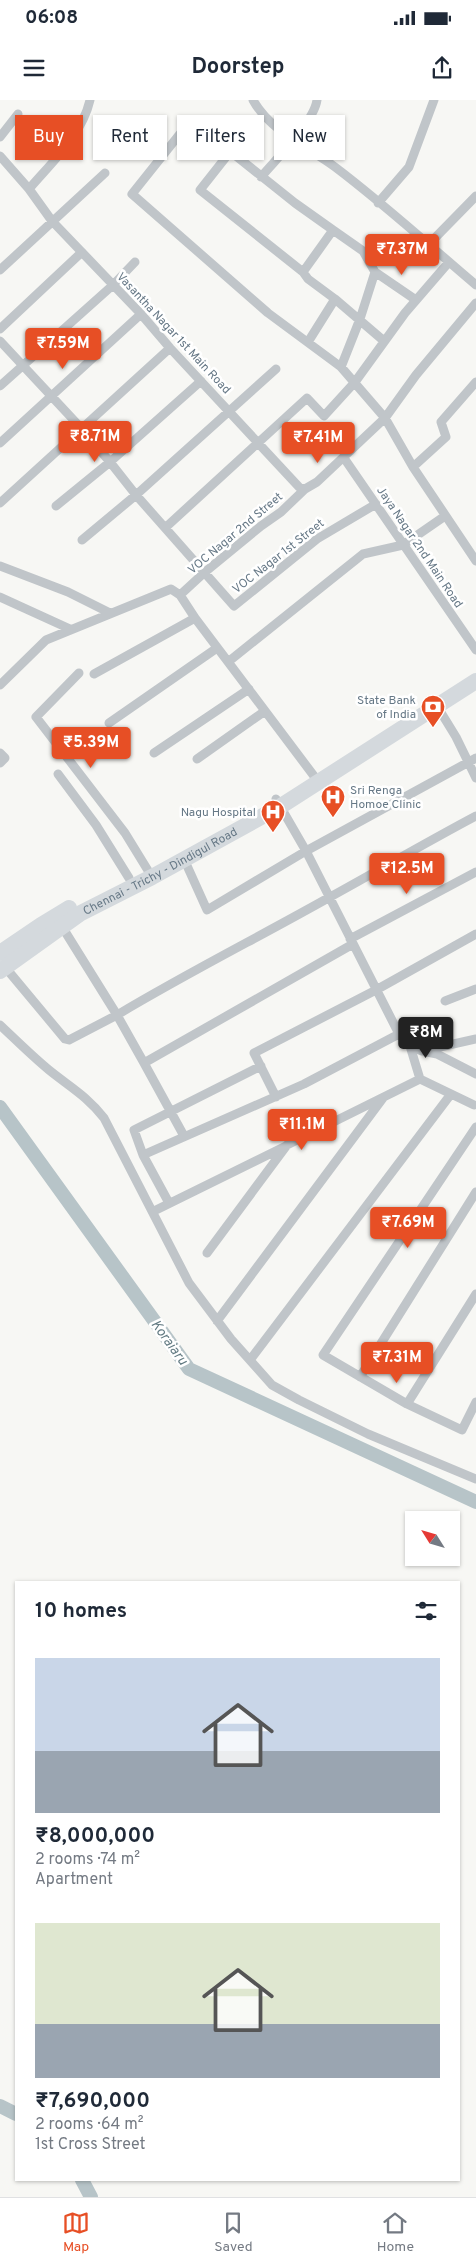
<!DOCTYPE html>
<meta charset="utf-8">
<style>
body{margin:0;font-family:Overpass,sans-serif;background:#f6f6f7;color:#1f2937;height:100vh;display:flex;flex-direction:column;font-size:19px;white-space:nowrap}
*{box-sizing:border-box;margin:0}
p{font-size:16px;color:#747a83}
.icon{flex:none;width:28px;height:28px;fill:none;stroke:currentColor;stroke-width:2;stroke-linecap:round;stroke-linejoin:round}
.map{position:relative;flex:1;overflow:hidden}
.details{position:absolute;left:15px;top:1481px;width:445px;height:600px;display:flex;flex-direction:column;background:#fff;border-radius:0px;box-shadow:0 1px 4px #0004}
.details>*{flex:none}
.banner{position:absolute;left:15px;top:15px;width:446px;height:45px;display:flex;gap:10px}
.needle{width:32px;rotate:307deg}
.tools{position:absolute;left:405px;top:1411px;display:grid;gap:10px}
.tools a{display:grid;place-items:center;width:55px;height:55px;border-radius:0px;background:#fff;box-shadow:0 1px 4px #0004;font-size:25px}
.price{position:absolute;translate:-50% -42px;padding:0 11px;border-radius:5px;background:#e74f25;color:#fff;font-size:16px;line-height:32px;filter:drop-shadow(0 1px 2px #0008)}
.price::after{content:'';position:absolute;left:50%;top:30px;width:15px;height:11px;margin-left:-8px;background:inherit;clip-path:polygon(0 0,100% 0,50% 100%)}
.price.current{background:#222;color:#fff}
ul{padding:0;list-style:none}
li{display:grid;align-content:center;gap:10px;height:265px;padding:0 20px}
li span{display:grid;place-items:center;height:155px;border-radius:0px;color:#555}
li>.icon{margin-inline-start:auto}
span .icon{width:90px;height:90px;fill:#fffc;stroke-width:1}
li b{font-size:21px}
h2{display:flex;justify-content:space-between;align-items:center;height:60px;padding:0 20px;font-size:21px}
.chip{padding:0 18px;border-radius:0px;background:#fff;box-shadow:0 1px 4px #0004;font-size:18px;line-height:45px}
.chip.current{background:#e74f25;color:#fff}
.status{display:flex;justify-content:space-between;align-items:center;height:35px;padding:0 25px;background:#fff;direction:ltr}
.status svg{height:14px;fill:currentColor}
header{display:flex;justify-content:space-between;align-items:center;height:65px;padding:0 20px;background:#fff;font-size:22px;font-weight:700}
.menu{display:flex;justify-content:space-around;align-items:center;height:70px;border-top:1px solid #e0e1e3;background:#fff;font-size:14px;color:#747a83}
.menu a{display:grid;justify-items:center;gap:2px}
.menu .current{color:#e74f25}
.map>svg:first-child{display:block}
.lines{fill:none;stroke-linecap:round;stroke-linejoin:round}
.river{stroke:#b7c4c8;stroke-width:14}
.street{stroke:#c0c5c9;stroke-width:9}
.highway{stroke:#d4d9dd;stroke-width:16}
.labels{text-anchor:middle;stroke-width:5;stroke-linejoin:round;paint-order:stroke}
.street-label{font-size:12px;fill:#667886;stroke:#fff}
.poi-label{font-size:12px;fill:#667886;stroke:#fff;text-anchor:end}
.water-label{font-size:14px;font-style:italic;fill:#627a82;stroke:#fff}
</style>
<div class="status"><b>06:08</b><svg viewBox="0 0 49 12"><path d="M0 12V9h3v3zM5 12V6h3v6zM10 12V3h3v9zM15 12V0h3v12zM26 1h20v11H26zM47 4h2v5h-2z"/></svg></div>
<header><svg class="icon" aria-label="menu" viewBox="0 0 24 24"><path d="M4 6h16M4 12h16M4 18h16"/></svg>Doorstep<svg class="icon" aria-label="share" viewBox="0 0 24 24"><path d="M12 15V3M7 8l5-5 5 5M5 13v7h14v-7"/></svg></header>
<div class="map">
<svg width="476" height="2097" viewBox="0 0 476 2097">
<rect width="100%" height="100%" fill="#f7f7f4"/>
<g class="lines">
<path class="river" d="M0 1007 189 1269 476 1402
M0 2006 16 2014
M82 2080 91 2097"/>
<path class="street" d="M253 0C270 31 308 47 335 67 384 104 430 146 476 185
M0 37 18 14
M0 56 29 89 52 121 141 214 170 248 299 387 305 389
M261 77C276 59 314 22 317 0
M29 89C52 62 82 35 90 0
M378 103 409 67 434 0
M333 130 363 151 375 172 360 219 341 267
M428 145 476 96
M0 170 105 73
M303 172 308 179 335 199 308 242
M375 172 416 200
M335 199 384 241
M476 203 416 275 385 318 413 367 476 461
M0 229 82 152
M0 241 82 329 110 362 136 395 234 506 317 439 376 404
M0 286 113 185 135 162
M0 343 141 214
M344 358 476 550
M413 367 446 337 441 322 476 282
M0 403 170 248
M56 406 110 362 201 281
M165 428 307 298 324 316 355 282 405 213 449 162
M82 440 136 395 276 269
M0 466 68 492 110 513
M180 495 205 472 261 426 281 412 305 389 317 382 385 318 341 267 268 213 132 94 191 20 295 103 333 130 303 172 200 90 230 52
M0 497 70 529
M228 562 363 454 403 445 445 416
M79 573 36 617 125 733 152 777
M94 574 195 518
M0 585 46 540 171 489 180 495 195 518 314 676
M437 606 456 637 476 678
M109 623 217 548
M0 653 5 658 0 663
M154 653 249 589
M197 659 265 611
M58 674 96 725 129 778
M276 699 306 751 399 934 410 946 422 951 476 939
M184 759 207 810 306 751 476 658
M350 839 476 772
M353 844 144 963 117 915C187 873 259 837 330 797 379 770 427 742 476 716
M5 867 65 939 69 940 117 915 61 825
M445 901 476 889
M0 925C16 940 32 956 49 970 70 987 87 996 104 1018L189 1183 231 1239 272 1285 299 1300 368 1334 476 1379
M410 946 420 979 474 1005
M427 952 437 954 476 974
M144 963 184 1036
M276 997 254 953 376 890 476 834
M476 1027 323 1255 407 1304 462 1330 476 1302
M143 1055 304 984 399 934
M169 1103 143 1055 134 1030 261 966
M154 1111 286 1046
M207 1153 287 1045 420 979
M217 1221 383 998
M250 1260 451 994
M360 1277 476 1092
M407 1304 476 1194"/>
<g class="highway">
<path d="M0 853 41 825 69 808"/>
<path id="s1" d="M0 871 81 813 152 777 281 706 476 581"/>
</g>
</g>
<defs>
<symbol id="bank-pin" viewBox="-11 -11 22 30"><path d="M0 17L-7.5 6A9.5 9.5 0 1 1 7.5 6Z" fill="#e74f25" stroke="#fff"/><path d="M-6-4H6V4H-6ZM0-2.3a2.3 2.3 0 1 0 0 4.6a2.3 2.3 0 1 0 0-4.6Z" fill="#fff"/></symbol>
<symbol id="hospital-pin" viewBox="-11 -11 22 30"><path d="M0 17L-7.5 6A9.5 9.5 0 1 1 7.5 6Z" fill="#e74f25" stroke="#fff"/><path d="M-5-5h3v3.5h4V-5h3V5h-3V1.5h-4V5h-3Z" fill="#fff"/></symbol>
</defs>
<g fill-rule="evenodd">
<use href="#bank-pin" x="419" y="593" width="28" height="38"/>
<use href="#hospital-pin" x="319" y="683" width="28" height="38"/>
<use href="#hospital-pin" x="259" y="698" width="28" height="38"/>
</g>
<g class="labels">
<g class="street-label">
<text transform="translate(174 233) rotate(47)" y="4">Vasantha Nagar 1st Main Road</text>
<text transform="translate(235 433) rotate(-40)" y="4">VOC Nagar 2nd Street</text>
<text transform="translate(420 447) rotate(56)" y="4">Jaya Nagar 2nd Main Road</text>
<text transform="translate(278 456) rotate(-38)" y="4">VOC Nagar 1st Street</text>
<text dy="4" stroke="none"><textPath href="#s1" startOffset="189">Chennai - Trichy - Dindigul Road</textPath></text>
</g>
<g class="poi-label">
<text x="416" y="604">State Bank<tspan x="416" dy="14">of India</tspan></text>
<text x="350" y="694" text-anchor="start">Sri Renga<tspan x="350" dy="14">Homoe Clinic</tspan></text>
<text x="256" y="716">Nagu Hospital</text>
</g>
<g class="water-label">
<text transform="translate(170 1242) rotate(54)" y="5">Koraiaru</text>
</g>
</g>
</svg>
<div class="tools">
<a><svg class="needle" viewBox="-14 -14 28 28"><path d="M0-13l5 13h-10z" fill="#e53935"/><path d="M0 13l5-13h-10z" fill="#747a83"/></svg></a>
</div>
<b class="price" style="left:402px;top:176px">₹7.37M</b>
<b class="price" style="left:63px;top:270px">₹7.59M</b>
<b class="price" style="left:95px;top:363px">₹8.71M</b>
<b class="price" style="left:318px;top:364px">₹7.41M</b>
<b class="price" style="left:91px;top:669px">₹5.39M</b>
<b class="price" style="left:407px;top:795px">₹12.5M</b>
<b class="price current" style="left:426px;top:959px">₹8M</b>
<b class="price" style="left:302px;top:1051px">₹11.1M</b>
<b class="price" style="left:408px;top:1149px">₹7.69M</b>
<b class="price" style="left:397px;top:1284px">₹7.31M</b>
<div class="banner">
<a class="chip current">Buy</a>
<a class="chip">Rent</a>
<a class="chip">Filters</a>
<a class="chip">New</a>
</div>
<section class="details">
<h2>10 homes<svg class="icon" aria-label="filters" viewBox="0 0 24 24"><path d="M4 7h16M4 17h16"/><circle cx="9" cy="7" r="2"/><circle cx="15" cy="17" r="2"/></svg></h2>
<ul>
<li><span style="background:linear-gradient(#c9d6e8 60%,#9aa5b1 0)"><svg class="icon" aria-label="home" viewBox="0 0 24 24"><path d="M3 11l9-7 9 7M6 9v11h12V9"/></svg></span><div><b>₹8,000,000</b><p>2 rooms · 74 m²</p><p>Apartment</p></div></li>
<li><span style="background:linear-gradient(#dfe7d0 65%,#9aa5b1 0)"><svg class="icon" aria-label="home" viewBox="0 0 24 24"><path d="M3 11l9-7 9 7M6 9v11h12V9"/></svg></span><div><b>₹7,690,000</b><p>2 rooms · 64 m²</p><p>1st Cross Street</p></div></li>
</ul>
</section>
</div>
<nav class="menu">
<a class="current"><svg class="icon" aria-label="map" viewBox="0 0 24 24"><path d="M3 6l6-2 6 2 6-2v14l-6 2-6-2-6 2zM9 4v14M15 6v14"/></svg>Map</a>
<a><svg class="icon" aria-label="saved" viewBox="0 0 24 24"><path d="M7 4h10v16l-5-4-5 4z"/></svg>Saved</a>
<a><svg class="icon" aria-label="home" viewBox="0 0 24 24"><path d="M3 11l9-7 9 7M6 9v11h12V9"/></svg>Home</a>
</nav>
